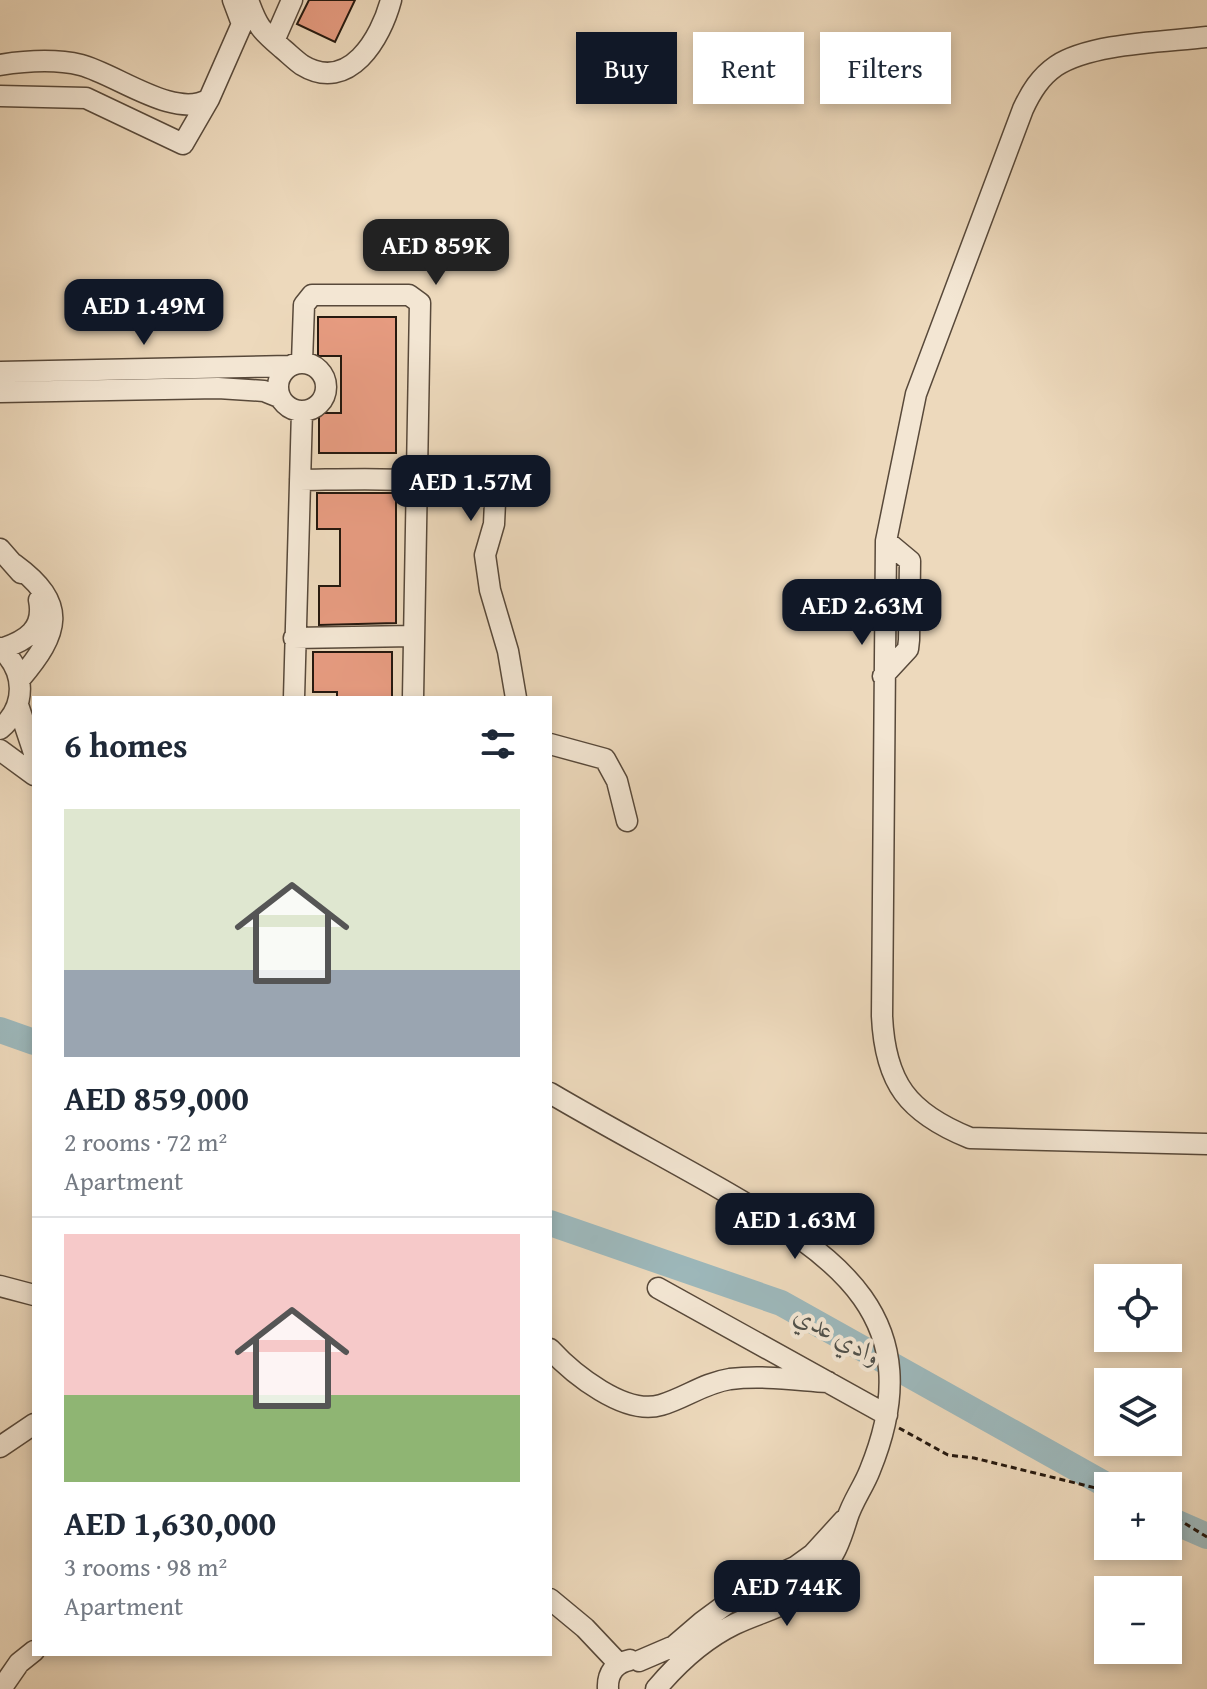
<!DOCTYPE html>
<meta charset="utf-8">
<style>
body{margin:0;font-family:"Gentium Book Plus",Amiri,serif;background:#f2f2f3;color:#1f2937;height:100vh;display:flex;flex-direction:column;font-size:30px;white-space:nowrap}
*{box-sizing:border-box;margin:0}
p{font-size:26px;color:#747a83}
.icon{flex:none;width:44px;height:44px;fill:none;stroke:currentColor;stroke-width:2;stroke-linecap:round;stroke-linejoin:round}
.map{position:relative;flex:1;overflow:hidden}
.side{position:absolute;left:32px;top:696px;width:520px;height:960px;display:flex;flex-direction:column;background:#fff;border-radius:0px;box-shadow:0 4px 12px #0003}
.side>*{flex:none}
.hud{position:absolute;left:576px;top:32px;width:510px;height:72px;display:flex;gap:16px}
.fabs{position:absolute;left:1094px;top:1264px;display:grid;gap:16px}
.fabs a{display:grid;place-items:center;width:88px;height:88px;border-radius:0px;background:#fff;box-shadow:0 4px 12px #0003;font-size:40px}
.price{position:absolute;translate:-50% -68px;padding:0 18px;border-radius:16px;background:#111827;color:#fff;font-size:26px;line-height:52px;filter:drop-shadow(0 2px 4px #0008)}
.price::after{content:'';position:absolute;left:50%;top:48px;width:24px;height:18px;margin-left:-12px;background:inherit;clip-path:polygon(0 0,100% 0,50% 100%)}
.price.on{background:#222;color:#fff}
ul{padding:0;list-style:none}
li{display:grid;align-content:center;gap:16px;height:424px;padding:0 32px}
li+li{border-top:2px solid #e0e1e3}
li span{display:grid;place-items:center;height:248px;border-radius:0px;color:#555}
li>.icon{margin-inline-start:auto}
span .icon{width:144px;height:144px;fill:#fffc;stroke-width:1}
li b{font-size:34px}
h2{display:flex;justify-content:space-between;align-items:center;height:96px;padding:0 32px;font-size:34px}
.chip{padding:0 28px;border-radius:0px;background:#fff;box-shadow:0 4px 12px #0003;font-size:28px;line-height:72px}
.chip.on{background:#111827;color:#fff}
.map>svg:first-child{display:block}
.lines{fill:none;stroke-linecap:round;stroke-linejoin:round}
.river{stroke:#9db8bb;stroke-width:26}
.building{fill:#e69b80;stroke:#26190f;stroke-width:2}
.minor-casing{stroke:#58493a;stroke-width:23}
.path{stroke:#26190f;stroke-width:3;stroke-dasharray:6 4;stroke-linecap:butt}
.minor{stroke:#f3e6d3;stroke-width:20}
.labels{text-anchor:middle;stroke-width:8;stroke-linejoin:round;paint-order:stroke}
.water-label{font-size:26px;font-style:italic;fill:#50514b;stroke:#f3e6d3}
</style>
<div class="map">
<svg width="1207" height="1689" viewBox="0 0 1207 1689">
<rect width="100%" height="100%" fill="#edd9bc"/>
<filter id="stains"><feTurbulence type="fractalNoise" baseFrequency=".0025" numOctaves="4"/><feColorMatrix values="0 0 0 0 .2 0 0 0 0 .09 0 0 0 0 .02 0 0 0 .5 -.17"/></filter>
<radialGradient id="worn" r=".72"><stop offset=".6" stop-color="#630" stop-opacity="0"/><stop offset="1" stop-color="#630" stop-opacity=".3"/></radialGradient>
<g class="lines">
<path class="river" d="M0 1030 34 1042
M550 1223 781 1303 1108 1486
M1168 1519 1207 1536"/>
</g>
<path class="building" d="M309 0H355L335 42 297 24Z
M318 317H396V453H319V413H341V356H318Z
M317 493H396V623L319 625V586H340V529H317Z
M313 652H392V698H337V692H313Z"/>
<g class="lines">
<defs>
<path id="minor" d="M248 0C258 28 261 30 283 49 289 54 295 60 302 65 349 94 381 38 391 0
M1207 37C1165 42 1091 43 1056 66 1040 77 1031 92 1023 109L916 394 886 541 882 1016C885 1083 908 1113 970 1138L1207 1144
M274 41 292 0
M0 65C25 61 56 59 81 65 116 74 175 120 209 99
M0 96 86 98 183 144 209 99 242 24 233 0
M302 362 304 305 312 295H409L420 303 413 698
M278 387a24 24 0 1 1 48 0a24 24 0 1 1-48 0Z
M0 372 289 366
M0 392 218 388 264 391 279 397
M300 480C346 480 463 472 495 502L494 524 485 555 490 590 508 651 516 698
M0 549 21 573
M14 564C69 604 59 633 20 679
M294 638 413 636
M0 648C26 671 27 706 0 729
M1 649C26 641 45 629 39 600
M883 676 908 649 909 640 910 561 886 541
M294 698 302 411
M18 705 34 753
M550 744 605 759 617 781 627 821
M0 750 34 775
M550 1093C606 1126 663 1156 719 1188 838 1256 932 1318 870 1470 864 1486 852 1502 847 1519 840 1542 834 1558 817 1577 791 1608 769 1608 735 1624 704 1639 677 1664 656 1689
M0 1286 34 1295
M658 1288 887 1415
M550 1349C573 1374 625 1416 661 1405 685 1398 704 1383 730 1379 762 1375 796 1380 828 1382
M0 1447 34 1424
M550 1599 585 1628 619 1664
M639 1661 674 1646 702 1622 748 1588 795 1567 813 1554 844 1520
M1 1689 19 1663 34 1651
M608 1689C607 1673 615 1663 630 1660"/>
</defs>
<use href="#minor" class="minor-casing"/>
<path class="path" d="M899 1428 948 1455 974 1458 1108 1491
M1168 1513 1207 1537"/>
<use href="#minor" class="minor"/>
</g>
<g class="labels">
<g class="water-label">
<text transform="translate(838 1335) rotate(29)" y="9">وادي عدي</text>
</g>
</g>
<rect width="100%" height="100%" filter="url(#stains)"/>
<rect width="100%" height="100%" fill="url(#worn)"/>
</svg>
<div class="fabs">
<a><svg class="icon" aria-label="locate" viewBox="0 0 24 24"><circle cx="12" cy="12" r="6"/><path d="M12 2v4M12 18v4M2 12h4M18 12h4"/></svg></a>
<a><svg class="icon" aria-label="layers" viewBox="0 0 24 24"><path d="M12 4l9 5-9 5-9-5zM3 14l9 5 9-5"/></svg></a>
<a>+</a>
<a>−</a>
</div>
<b class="price on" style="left:436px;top:287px">AED 859K</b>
<b class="price" style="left:144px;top:347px">AED 1.49M</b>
<b class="price" style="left:471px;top:523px">AED 1.57M</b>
<b class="price" style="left:862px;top:647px">AED 2.63M</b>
<b class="price" style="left:795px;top:1261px">AED 1.63M</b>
<b class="price" style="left:787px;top:1628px">AED 744K</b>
<div class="hud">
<a class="chip on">Buy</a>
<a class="chip">Rent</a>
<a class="chip">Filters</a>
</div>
<section class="side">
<h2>6 homes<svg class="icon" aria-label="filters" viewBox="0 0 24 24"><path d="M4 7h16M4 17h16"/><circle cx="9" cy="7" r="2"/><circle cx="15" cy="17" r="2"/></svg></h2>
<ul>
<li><span style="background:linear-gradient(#dfe7d0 65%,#9aa5b1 0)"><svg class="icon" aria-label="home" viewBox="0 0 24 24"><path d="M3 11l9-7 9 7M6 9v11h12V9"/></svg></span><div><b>AED 859,000</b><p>2 rooms · 72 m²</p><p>Apartment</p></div></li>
<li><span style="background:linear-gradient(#f6c9c9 65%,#8fb573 0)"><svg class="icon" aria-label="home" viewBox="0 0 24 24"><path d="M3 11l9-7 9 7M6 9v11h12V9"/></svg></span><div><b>AED 1,630,000</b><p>3 rooms · 98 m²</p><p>Apartment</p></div></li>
</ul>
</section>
</div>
